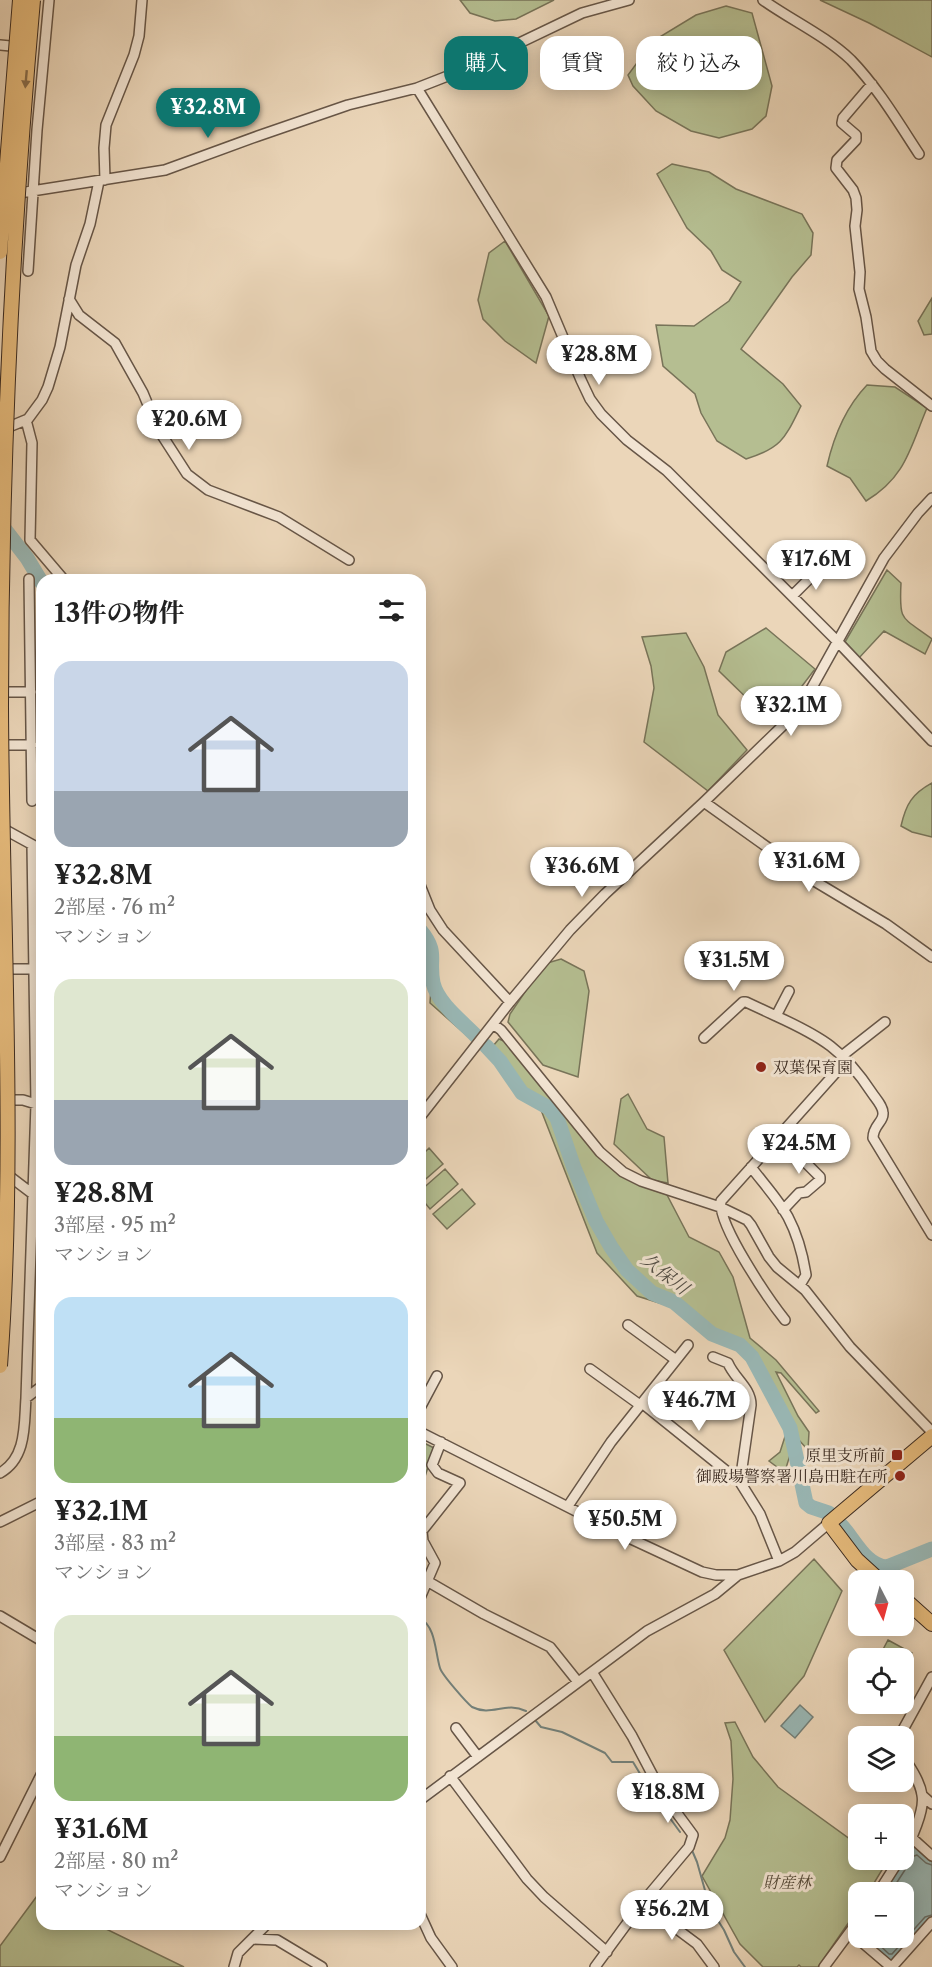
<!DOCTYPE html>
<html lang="ja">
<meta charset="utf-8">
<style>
body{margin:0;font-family:"Libre Caslon Text","Noto Serif JP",serif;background:#f2f2f2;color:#222;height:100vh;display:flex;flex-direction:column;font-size:22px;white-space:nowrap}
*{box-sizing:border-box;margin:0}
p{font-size:20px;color:#767676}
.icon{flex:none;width:33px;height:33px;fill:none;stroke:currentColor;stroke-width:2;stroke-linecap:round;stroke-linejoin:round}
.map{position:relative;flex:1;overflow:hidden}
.details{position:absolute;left:36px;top:574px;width:390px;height:1356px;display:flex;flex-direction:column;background:#fff;border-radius:18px;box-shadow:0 3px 15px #0003}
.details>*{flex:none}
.banner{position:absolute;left:444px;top:36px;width:398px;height:54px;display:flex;gap:12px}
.needle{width:39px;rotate:174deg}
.fabs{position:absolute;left:848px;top:1570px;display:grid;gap:12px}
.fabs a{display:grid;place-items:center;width:66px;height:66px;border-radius:12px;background:#fff;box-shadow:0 3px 15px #0003;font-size:30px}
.price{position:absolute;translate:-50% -51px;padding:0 14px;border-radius:21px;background:#fff;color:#222;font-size:20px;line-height:39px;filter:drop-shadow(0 2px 3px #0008)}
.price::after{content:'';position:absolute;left:50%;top:36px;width:18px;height:14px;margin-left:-9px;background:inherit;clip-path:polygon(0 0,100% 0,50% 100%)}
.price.current{background:#0f766e;color:#fff}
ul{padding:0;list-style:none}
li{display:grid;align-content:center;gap:12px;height:318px;padding:0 18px}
li span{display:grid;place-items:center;height:186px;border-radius:18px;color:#555}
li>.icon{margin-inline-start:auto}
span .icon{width:108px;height:108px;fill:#fffc;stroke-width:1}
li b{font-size:26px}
h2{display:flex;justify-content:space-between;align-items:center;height:72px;padding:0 18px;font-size:26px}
.tag{padding:0 21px;border-radius:18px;background:#fff;box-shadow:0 3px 15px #0003;font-size:21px;line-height:54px}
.tag.current{background:#0f766e;color:#fff}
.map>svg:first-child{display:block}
.green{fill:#b5be91;stroke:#787459;stroke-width:1.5}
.water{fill:#99b8b6;stroke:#73807a;stroke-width:1.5}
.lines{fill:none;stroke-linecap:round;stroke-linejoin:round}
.shore{stroke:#6a726c;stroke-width:1.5}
.stream{stroke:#73807a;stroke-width:2}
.river{stroke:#99b8b6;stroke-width:15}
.minor-casing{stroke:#675647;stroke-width:12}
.highway-casing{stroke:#3b2b21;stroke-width:16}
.minor{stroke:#f2e4d2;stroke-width:9}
.highway{stroke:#e6bb7c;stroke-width:14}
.highway-bridge-casing{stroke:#3b2b21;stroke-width:16;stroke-linecap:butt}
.highway-bridge{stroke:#e6bb7c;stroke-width:14}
.oneway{fill:#886c4a}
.poi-dot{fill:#8f2418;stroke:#f2e4d2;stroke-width:2}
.labels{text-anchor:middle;stroke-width:6;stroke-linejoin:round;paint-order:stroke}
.poi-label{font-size:16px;fill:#3b2b21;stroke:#f2e4d2;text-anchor:end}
.park-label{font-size:16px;font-style:italic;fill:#534837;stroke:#f2e4d2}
.water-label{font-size:18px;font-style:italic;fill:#524e46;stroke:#f2e4d2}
</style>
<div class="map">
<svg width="932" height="1967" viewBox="0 0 932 1967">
<rect width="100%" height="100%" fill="#ebd6b9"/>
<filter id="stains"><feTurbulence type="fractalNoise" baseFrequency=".00333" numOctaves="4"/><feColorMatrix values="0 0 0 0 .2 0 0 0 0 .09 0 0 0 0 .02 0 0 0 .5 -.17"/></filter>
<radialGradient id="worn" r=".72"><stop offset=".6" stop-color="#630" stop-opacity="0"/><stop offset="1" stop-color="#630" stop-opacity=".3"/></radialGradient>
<path class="green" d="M460 0H554L516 19 495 21 470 13Z
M820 0H932V57L869 23Z
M726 6 752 13 772 86 766 116 752 129 719 138 691 131 656 111 633 86 628 75 653 41 696 15Z
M672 164 709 172 736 189 802 214 813 233 811 255 792 277 741 349 783 384 801 406C785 438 782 448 746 459L717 441 701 413 695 394 663 366 656 325 694 326 729 301 741 282 722 270 711 251 687 228 657 174Z
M505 241 549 316 536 363 505 341 483 319 478 300 489 253Z
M932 298V334L924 335 918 321Z
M867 385 895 387 927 408C910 448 906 477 866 501L850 478 827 466C834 435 845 408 867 385Z
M887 570 901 583C899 622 901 616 932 639L925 654 884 631 859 658 845 642Z
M40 596 42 598V704L37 701Z
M766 628 815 669 783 711 757 708 719 671 726 652Z
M686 633 704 667 718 715 747 750 708 791 644 742 654 688 651 666 642 637Z
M932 783V837L912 832 901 826C906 804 912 794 932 783Z
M561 959 584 971 589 991 578 1077 543 1065 508 1022 510 1014 544 964Z
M431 987 478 1034 473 1041 430 1003Z
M499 1039 506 1042 598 1155 666 1193 689 1237 719 1252 733 1277 750 1338 776 1360 819 1411 816 1413 781 1373 776 1372 798 1416 809 1432 808 1450 797 1438 790 1455 786 1468 781 1470 769 1461 780 1452 790 1421 759 1360 740 1349 712 1340 679 1309 637 1296 597 1253 541 1110 519 1094 487 1053Z
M628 1094 647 1129 664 1137 668 1183 652 1180 614 1144 621 1099Z
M429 1148 443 1164 420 1184V1157Z
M445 1169 458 1184 430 1209 420 1197V1191Z
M462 1189 475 1204 447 1229 433 1214Z
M420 1441 434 1448 424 1480 420 1485Z
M814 1559 842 1591 804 1676 765 1722 724 1650Z
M888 1640 912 1653 903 1669V1659H878Z
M735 1722 753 1757 778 1787 858 1845V1860H878L885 1865 868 1893H858V1909L818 1967H801L799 1965 797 1967H763L740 1944 702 1876 725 1838 730 1820 733 1779 731 1741 725 1723Z
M37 1896 42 1898V1924L98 1925 184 1967H0V1946Z"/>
<path class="water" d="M800 1705 813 1717 795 1738 781 1726Z
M914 1844 932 1861V1918L892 1964 862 1938H903V1893H883Z"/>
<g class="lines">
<path class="shore" d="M890 1893 914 1856 917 1855 926 1863 932 1865
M872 1938 889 1954H892L925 1917 932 1915"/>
<path class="stream" d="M420 1618C436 1627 435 1652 440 1668 442 1675 467 1703 472 1707 492 1717 505 1701 526 1711
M535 1720 541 1727 562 1732 605 1753 612 1762H633L651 1792 680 1832
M691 1848 697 1862 710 1908 724 1930 734 1952 745 1967"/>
<path class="river" d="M0 523 27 558 42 583
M420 930C439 953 428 958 433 983 438 1004 463 1022 477 1037
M486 1046 500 1061 522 1093 549 1108 557 1118 574 1168 596 1221 611 1247 627 1270 652 1293 674 1302 712 1334 740 1345 752 1357 790 1428 806 1503 811 1507 829 1513
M840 1524C854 1538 865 1566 887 1567L932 1549"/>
<defs>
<path id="minor" d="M763 0C791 20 826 36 851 60 878 88 898 122 919 154
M0 45 21 47
M872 84 843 118 842 123 856 135V140L837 160 836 168 853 190 856 198 857 210 855 226 860 272 859 289 866 317 871 351 877 361 885 369 932 406
M417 88 546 297 581 380 590 399 601 414 627 440 667 471 838 642 932 741
M105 180 104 148 106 125 134 55 139 36 142 0
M13 194 165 170 258 136 348 105 417 88 463 70 582 13 629 0
M28 271 37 130 49 0
M69 299 79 315 115 343 143 393 158 429 187 474 208 490 279 517 349 560
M26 420 32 443 30 540 64 580
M4 429 28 419 42 400 48 387 60 347 76 265 90 224 99 181
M29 579 32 801
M792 596 821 567
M0 692H31
M0 745H32
M704 802 816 882 886 924 932 957
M0 827 42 850
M420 885 430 910 443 930 510 1002
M0 969H34
M789 991 776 1016C822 1037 844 1050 872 1093 876 1099 883 1106 883 1113 884 1122 873 1125 873 1138L932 1235
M493 1024 501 1030 600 1152 623 1172 641 1181 720 1207 747 1220 751 1225 769 1257 777 1267 805 1290 850 1347 932 1432
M704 1038 743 1002H746L776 1016
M843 1055 885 1022
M0 1100H23L36 1104
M420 1117 510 1002 570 930 605 894 704 802 800 709 884 558 918 513 932 498
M779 1136 820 1177V1180L806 1192 799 1193 783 1210
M751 1167C763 1183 778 1199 788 1217 797 1234 803 1256 806 1275L800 1285
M0 1169 42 1201
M785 1320C769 1300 717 1224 721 1201L847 1060
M628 1325 676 1360
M713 1357 728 1363C734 1378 751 1388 751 1405L740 1482 760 1514 779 1561
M590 1369 640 1405
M26 1398 36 1104 32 845
M642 1403 740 1482
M420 1408 437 1376
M420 1432 629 1538 702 1572 716 1575H738L779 1561 795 1552 829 1523
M0 1473C27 1458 24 1424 26 1398L42 1386
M568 1506 611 1442 688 1345
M0 1522 42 1501
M427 1581 484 1614 550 1647 578 1682
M420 1598 435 1563 423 1541 422 1531 460 1483 438 1473 432 1465 441 1442
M0 1616 42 1641
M592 1672 632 1736 662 1793 693 1835 689 1847 642 1903 595 1967
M456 1728 478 1757
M899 1737 932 1677
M903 1756C910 1767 920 1781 922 1795 925 1810 911 1841 903 1854
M450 1776 527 1879 544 1897 607 1952
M923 1796 932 1804
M420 1800 647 1631 715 1594 738 1575
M912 1838 932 1856
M0 1857 42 1773
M878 1893 899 1860
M642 1903 697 1944 714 1967
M420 1914 431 1938 452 1967
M850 1932 891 1967
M253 1939 277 1940 322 1967
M234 1967 238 1953 267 1924
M824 1967 858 1921
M892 1967 932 1922"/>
<path id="highway" d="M880 1581 857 1560 829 1523 932 1436
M903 1598 932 1624"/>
</defs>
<use href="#minor" class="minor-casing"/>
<use href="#highway" class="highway-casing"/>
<use href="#minor" class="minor"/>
<use href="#highway" class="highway"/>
<defs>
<path id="highway-bridge" d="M0 252 20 0
M0 1366C16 1147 2 927 1 707 1 471 12 235 33 0"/>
</defs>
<use href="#highway-bridge" class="highway-bridge-casing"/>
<use href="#highway-bridge" class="highway-bridge"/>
</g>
<defs><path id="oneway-solid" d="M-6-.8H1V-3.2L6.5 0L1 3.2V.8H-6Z" transform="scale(1.5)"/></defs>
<use class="oneway" href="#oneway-solid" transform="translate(26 79) rotate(95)"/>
<g class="poi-dot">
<circle cx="761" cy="1067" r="6"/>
<rect x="891" y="1449" width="12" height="12" rx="3"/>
<circle cx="900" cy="1476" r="6"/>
</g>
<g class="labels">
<g class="poi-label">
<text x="773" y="1073" text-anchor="start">双葉保育園</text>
<text x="885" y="1461">原里支所前</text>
<text x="888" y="1482">御殿場警察署川島田駐在所</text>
</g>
<g class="park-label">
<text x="787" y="1888">財産林</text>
</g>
<g class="water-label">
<text transform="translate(665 1274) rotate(38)" y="6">久保川</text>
</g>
</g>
<rect width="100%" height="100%" filter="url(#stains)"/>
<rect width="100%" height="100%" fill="url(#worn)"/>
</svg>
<div class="fabs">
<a><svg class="needle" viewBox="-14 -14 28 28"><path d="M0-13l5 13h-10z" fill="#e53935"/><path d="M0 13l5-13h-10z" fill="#767676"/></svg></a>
<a><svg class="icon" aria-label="locate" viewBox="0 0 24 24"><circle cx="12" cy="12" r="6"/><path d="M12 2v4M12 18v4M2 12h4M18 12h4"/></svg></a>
<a><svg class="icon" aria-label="layers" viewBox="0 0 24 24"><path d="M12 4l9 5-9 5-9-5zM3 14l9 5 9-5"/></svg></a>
<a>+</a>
<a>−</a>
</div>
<b class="price current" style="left:208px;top:139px">¥32.8M</b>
<b class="price" style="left:599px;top:386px">¥28.8M</b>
<b class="price" style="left:189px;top:451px">¥20.6M</b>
<b class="price" style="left:816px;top:591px">¥17.6M</b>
<b class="price" style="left:791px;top:737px">¥32.1M</b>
<b class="price" style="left:809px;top:893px">¥31.6M</b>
<b class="price" style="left:582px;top:898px">¥36.6M</b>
<b class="price" style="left:734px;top:992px">¥31.5M</b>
<b class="price" style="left:799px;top:1175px">¥24.5M</b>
<b class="price" style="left:699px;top:1432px">¥46.7M</b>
<b class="price" style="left:625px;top:1551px">¥50.5M</b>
<b class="price" style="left:668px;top:1824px">¥18.8M</b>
<b class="price" style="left:672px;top:1941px">¥56.2M</b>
<div class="banner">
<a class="tag current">購入</a>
<a class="tag">賃貸</a>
<a class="tag">絞り込み</a>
</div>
<section class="details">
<h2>13件の物件<svg class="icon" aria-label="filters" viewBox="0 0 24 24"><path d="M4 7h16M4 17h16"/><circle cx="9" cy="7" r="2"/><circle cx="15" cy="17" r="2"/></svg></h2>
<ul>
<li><span style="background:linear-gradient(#c9d6e8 70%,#9aa5b1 0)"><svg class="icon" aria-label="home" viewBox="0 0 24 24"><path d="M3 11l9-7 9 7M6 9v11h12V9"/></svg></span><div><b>¥32.8M</b><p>2部屋 · 76 m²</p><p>マンション</p></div></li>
<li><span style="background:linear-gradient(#dfe7d0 65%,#9aa5b1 0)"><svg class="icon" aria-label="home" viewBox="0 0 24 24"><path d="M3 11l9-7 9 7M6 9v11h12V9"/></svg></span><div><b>¥28.8M</b><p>3部屋 · 95 m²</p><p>マンション</p></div></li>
<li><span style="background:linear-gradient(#bfe0f5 65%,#8fb573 0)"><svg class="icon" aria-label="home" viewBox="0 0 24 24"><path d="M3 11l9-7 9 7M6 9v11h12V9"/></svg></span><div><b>¥32.1M</b><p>3部屋 · 83 m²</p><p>マンション</p></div></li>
<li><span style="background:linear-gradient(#dfe7d0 65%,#8fb573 0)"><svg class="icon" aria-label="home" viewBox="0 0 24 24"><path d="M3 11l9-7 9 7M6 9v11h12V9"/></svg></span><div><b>¥31.6M</b><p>2部屋 · 80 m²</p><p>マンション</p></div></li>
</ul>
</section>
</div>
